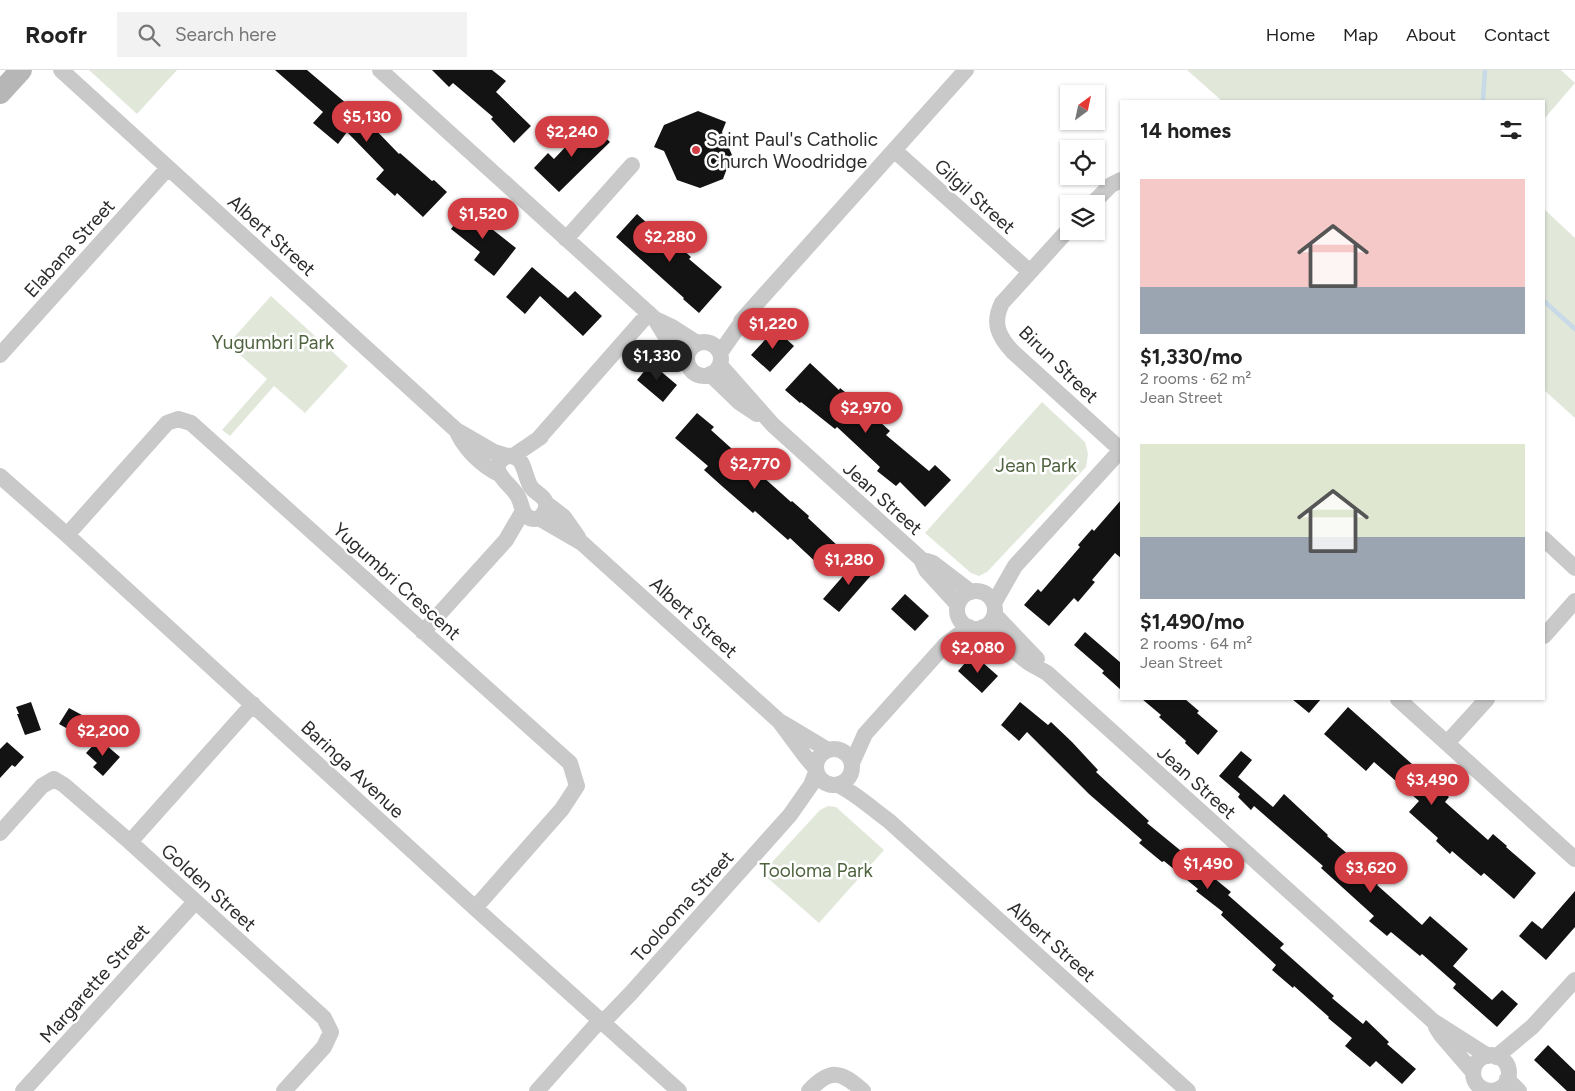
<!DOCTYPE html>
<meta charset="utf-8">
<style>
body{margin:0;font-family:Figtree,sans-serif;background:#f2f2f2;color:#222;height:100vh;display:flex;flex-direction:column;font-size:19px;white-space:nowrap}
*{box-sizing:border-box;margin:0}
p{font-size:16px;color:#767676}
.icon{flex:none;width:28px;height:28px;fill:none;stroke:currentColor;stroke-width:2;stroke-linecap:round;stroke-linejoin:round}
.map{position:relative;flex:1;overflow:hidden}
.panel{position:absolute;left:1120px;top:30px;width:425px;height:600px;display:flex;flex-direction:column;background:#fff;border-radius:0px;box-shadow:0 1px 4px #0004}
.panel>*{flex:none}
.needle{width:32px;rotate:33deg}
.fabs{position:absolute;left:1060px;top:15px;display:grid;gap:10px}
.fabs a{display:grid;place-items:center;width:45px;height:45px;border-radius:0px;background:#fff;box-shadow:0 1px 4px #0004;font-size:25px}
.price{position:absolute;translate:-50% -42px;padding:0 11px;border-radius:18px;background:#d33e45;color:#fff;font-size:16px;line-height:32px;filter:drop-shadow(0 1px 2px #0008)}
.price::after{content:'';position:absolute;left:50%;top:30px;width:15px;height:11px;margin-left:-8px;background:inherit;clip-path:polygon(0 0,100% 0,50% 100%)}
.price.selected{background:#222;color:#fff}
ul{padding:0;list-style:none}
li{display:grid;align-content:center;gap:10px;height:265px;padding:0 20px}
li span{display:grid;place-items:center;height:155px;border-radius:0px;color:#555}
li>.icon{margin-inline-start:auto}
span .icon{width:90px;height:90px;fill:#fffc;stroke-width:1}
li b{font-size:21px}
h2{display:flex;justify-content:space-between;align-items:center;height:60px;padding:0 20px;font-size:21px}
header{display:flex;align-items:center;gap:30px;box-sizing:border-box;height:70px;padding:0 25px;background:#fff;border-bottom:1px solid #e0e0e0}
header strong{font-size:24px}
nav{display:flex;gap:28px;margin-inline-start:auto;font-size:18px}
.search{width:350px;height:45px;background:#f2f2f2;display:flex;align-items:center;gap:12px;box-sizing:border-box;padding:0 18px;border-radius:0px;color:#767676;font-size:19px}
.map>svg:first-child{display:block}
.green{fill:#e1e8da}
.lines{fill:none;stroke-linecap:round;stroke-linejoin:round}
.stream{stroke:#c8dae7;stroke-width:4.5}
.building{fill:#131313}
.minor{stroke:#c9c9c9;stroke-width:16}
.secondary{stroke:#b6b6b6;stroke-width:22}
.poi-dot{fill:#d33e45;stroke:#fff;stroke-width:2}
.labels{text-anchor:middle;stroke-width:5;stroke-linejoin:round;paint-order:stroke}
.poi-label{font-size:19px;fill:#2c2c2c;stroke:#fff;text-anchor:start}
.street-label{font-size:19px;fill:#2c2c2c;stroke:#fff}
.park-label{font-size:19px;fill:#4e633e;stroke:#fff}
</style>
<header>
<strong>Roofr</strong>
<div class="search"><svg class="icon" aria-label="search" viewBox="0 0 24 24"><circle cx="10" cy="10" r="6"/><path d="M15 15l6 6"/></svg>Search here</div>
<nav><a>Home</a><a>Map</a><a>About</a><a>Contact</a></nav>
</header>
<div class="map">
<svg width="1575" height="1021" viewBox="0 0 1575 1021">
<rect width="100%" height="100%" fill="#fff"/>
<path class="green" d="M89 0H177L137 44Z
M1187 0H1561L1575 13 1544 49V31H1222Z
M1544 139 1575 168V348L1544 320Z
M271 226 348 296 305 343 274 316 230 366 222 360 267 309 228 274Z
M1042 332 1085 372 1088 384 1086 397 987 502 979 506 971 503 925 463Z
M828 736 836 737 884 780 819 853 762 803 820 740Z"/>
<g class="lines">
<path class="stream" d="M1483 31 1485 0
M1544 231 1575 259"/>
</g>
<path class="building" d="M275 0H307L367 51 399 84 400 83 432 111 434 110 447 122 423 147 397 123 395 126 376 109 384 100 347 62 338 74 313 53 323 42Z
M432 0H492L506 11 496 22 531 56 514 73 491 49 493 47 453 13 449 17Z
M698 41 726 52 722 62 732 85 723 109 700 118 677 110 664 81 654 77 664 55Z
M589 52 610 72 559 122 534 98 548 83 554 89Z
M471 133 487 146 483 152 516 178 494 206 474 190 480 182 451 159Z
M637 144 668 172 671 169 691 187 689 189 722 217 699 243 683 229 684 228 616 167Z
M532 197 568 228 575 221 602 246 583 266 540 226 525 244 506 227Z
M775 259 794 276 770 302 751 285Z
M651 293 677 315 663 332 637 310Z
M810 293 839 320 840 318 865 338 890 361 886 365 929 401 935 395 951 410 925 437 900 412 896 416 877 401 880 397 837 357 835 359 801 332 800 333 785 320Z
M697 343 714 357 711 360 791 432 792 431 809 446 808 448 839 477 820 496 790 468 788 470 755 441 753 443 723 417 704 400 708 396 675 368Z
M1121 430V488L1115 483 1092 510 1095 512 1078 532 1074 528 1049 556 1024 535 1038 519 1041 522 1080 477 1078 475 1092 459 1094 461Z
M858 489 874 502 839 542 823 529Z
M905 524 929 546 915 561 891 539Z
M1085 562 1121 593V620L1102 603 1104 601 1074 575Z
M973 584 998 606 982 623 958 601Z
M1142 629H1185L1199 641 1197 643 1218 661 1198 685 1185 673 1186 671 1159 647 1161 645Z
M1292 629H1321L1309 643Z
M31 632 41 660 25 665 17 644H19L16 637Z
M1020 632 1048 655 1051 652 1072 672 1098 700 1096 702 1149 751 1147 753 1231 822 1228 825 1284 874 1280 878 1334 926 1332 928 1363 954 1366 950 1389 972 1387 974 1416 999 1402 1014 1376 991 1370 997 1345 976 1352 968 1328 948 1329 947 1294 916 1293 918 1272 900 1276 895 1221 845 1223 842 1196 821 1198 819 1164 791 1162 792 1139 773 1142 770 1089 724 1027 662 1019 671 1001 655Z
M1348 637 1449 727 1445 732 1488 770 1493 764 1507 776 1506 777 1536 803 1514 829 1484 803 1481 806 1452 781 1450 784 1436 771 1438 768 1409 742 1419 731 1374 692 1366 701 1324 664Z
M69 638 93 651 84 668 59 654Z
M99 669 120 687 103 706 93 697 97 693 86 683Z
M7 672 24 687 15 697 12 695 0 708V679Z
M1241 681 1252 690 1238 707 1273 737 1284 724 1328 765 1327 766 1380 812 1377 815 1422 855 1430 846 1468 879 1453 896 1492 930 1502 920 1518 934 1497 957 1453 918 1456 914 1422 884 1420 886 1391 862 1387 866 1369 851 1374 846 1321 798 1323 796 1254 736 1251 740 1238 727 1240 724 1219 706Z
M1575 821V857L1546 890 1519 866 1532 851 1542 859Z
M1548 975 1575 1001V1021H1567L1534 990Z"/>
<g class="lines">
<path class="minor" d="M61 0 456 360 494 382 507 386
M380 0 655 249 672 257 697 273
M894 80 1029 201
M1092 134 1111 115 1121 110
M1069 159 1002 233C992 253 998 266 1013 282L1121 380
M566 169 632 95
M655 249C663 263 672 279 687 287
M687 289a17 17 0 1 1 34 0a17 17 0 1 1-34 0Z
M720 283 741 253V251L966 0
M0 285 168 98
M720 295 773 355 921 489 926 500 958 535
M710 304 739 332 757 344
M458 364C467 381 482 396 499 404
M539 368 649 243
M507 386C526 384 523 405 531 417 535 423 545 426 546 434 547 440 544 444 539 448 535 449 532 450 528 447 521 443 522 433 518 427 513 415 483 399 507 386Z
M513 386 541 367
M0 406 67 465 475 838 679 1021
M546 433 564 447 578 467
M539 448 582 473 779 651 805 686 815 698
M67 465 167 353 178 349 191 353 570 693 577 716 562 739 475 838
M1544 469 1575 498
M921 489 933 493 971 522
M957 540a19 19 0 1 1 38 0a19 19 0 1 1-38 0Z
M994 533 1015 496 1121 380
M995 545 1037 589
M983 557 1029 593 1047 603 1433 951 1488 986
M423 562 506 470 523 441
M1544 566 1575 531
M1398 629 1575 789
M783 653 828 680
M1447 673 1487 629
M816 697a18 18 0 1 1 36 0a18 18 0 1 1-36 0Z
M852 693 865 664 945 575 969 557
M838 715C857 724 872 739 889 751L1188 1021
M0 763 42 716 54 709 64 715 130 772 324 948 331 962 324 977 284 1021
M130 772 253 634
M1436 957 1441 965 1473 1002
M1473 1003a18 18 0 1 1 36 0a18 18 0 1 1-36 0Z
M1496 987 1532 957 1575 910
M1507 1009 1519 1021
M23 1021 195 832
M537 1021 594 957 609 946 632 922 790 745 811 715 816 702
M809 1021C830 998 841 1001 863 1021"/>
<path class="secondary" d="M0 23 21 0"/>
</g>
<circle class="poi-dot" cx="696" cy="80" r="5"/>
<g class="labels">
<g class="poi-label">
<text x="706" y="76">Saint Paul's Catholic<tspan x="706" dy="22">Church Woodridge</tspan></text>
</g>
<g class="street-label">
<text transform="translate(975 126) rotate(42)" y="7">Gilgil Street</text>
<text transform="translate(272 165) rotate(42)" y="7">Albert Street</text>
<text transform="translate(69 178) rotate(-48)" y="7">Elabana Street</text>
<text transform="translate(1059 294) rotate(44)" y="7">Birun Street</text>
<text transform="translate(883 428) rotate(42)" y="7">Jean Street</text>
<text transform="translate(397 511) rotate(42)" y="7">Yugumbri Crescent</text>
<text transform="translate(694 547) rotate(42)" y="7">Albert Street</text>
<text transform="translate(353 699) rotate(43)" y="7">Baringa Avenue</text>
<text transform="translate(1197 712) rotate(42)" y="7">Jean Street</text>
<text transform="translate(209 817) rotate(42)" y="7">Golden Street</text>
<text transform="translate(682 836) rotate(-48)" y="7">Toolooma Street</text>
<text transform="translate(1052 871) rotate(42)" y="7">Albert Street</text>
<text transform="translate(94 913) rotate(-48)" y="7">Margarette Street</text>
</g>
<g class="park-label">
<text x="273" y="279">Yugumbri Park</text>
<text x="1036" y="402">Jean Park</text>
<text x="816" y="807">Tooloma Park</text>
</g>
</g>
</svg>
<div class="fabs">
<a><svg class="needle" viewBox="-14 -14 28 28"><path d="M0-13l5 13h-10z" fill="#e53935"/><path d="M0 13l5-13h-10z" fill="#767676"/></svg></a>
<a><svg class="icon" aria-label="locate" viewBox="0 0 24 24"><circle cx="12" cy="12" r="6"/><path d="M12 2v4M12 18v4M2 12h4M18 12h4"/></svg></a>
<a><svg class="icon" aria-label="layers" viewBox="0 0 24 24"><path d="M12 4l9 5-9 5-9-5zM3 14l9 5 9-5"/></svg></a>
</div>
<b class="price" style="left:367px;top:73px">$5,130</b>
<b class="price" style="left:572px;top:88px">$2,240</b>
<b class="price" style="left:483px;top:170px">$1,520</b>
<b class="price" style="left:670px;top:193px">$2,280</b>
<b class="price" style="left:773px;top:280px">$1,220</b>
<b class="price selected" style="left:657px;top:312px">$1,330</b>
<b class="price" style="left:866px;top:364px">$2,970</b>
<b class="price" style="left:755px;top:420px">$2,770</b>
<b class="price" style="left:849px;top:516px">$1,280</b>
<b class="price" style="left:978px;top:604px">$2,080</b>
<b class="price" style="left:103px;top:687px">$2,200</b>
<b class="price" style="left:1432px;top:736px">$3,490</b>
<b class="price" style="left:1208px;top:820px">$1,490</b>
<b class="price" style="left:1371px;top:824px">$3,620</b>
<section class="panel">
<h2>14 homes<svg class="icon" aria-label="filters" viewBox="0 0 24 24"><path d="M4 7h16M4 17h16"/><circle cx="9" cy="7" r="2"/><circle cx="15" cy="17" r="2"/></svg></h2>
<ul>
<li><span style="background:linear-gradient(#f6c9c9 70%,#9aa5b1 0)"><svg class="icon" aria-label="home" viewBox="0 0 24 24"><path d="M3 11l9-7 9 7M6 9v11h12V9"/></svg></span><div><b>$1,330/mo</b><p>2 rooms · 62 m²</p><p>Jean Street</p></div></li>
<li><span style="background:linear-gradient(#dfe7d0 60%,#9aa5b1 0)"><svg class="icon" aria-label="home" viewBox="0 0 24 24"><path d="M3 11l9-7 9 7M6 9v11h12V9"/></svg></span><div><b>$1,490/mo</b><p>2 rooms · 64 m²</p><p>Jean Street</p></div></li>
</ul>
</section>
</div>
